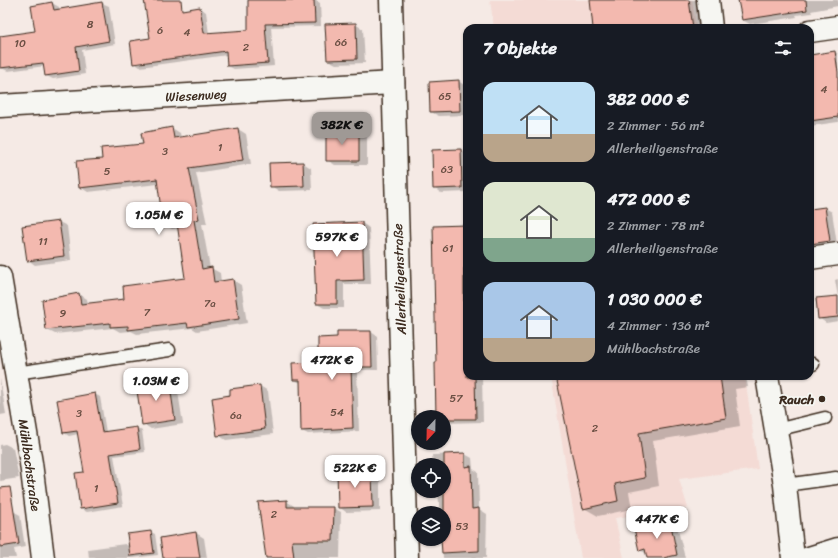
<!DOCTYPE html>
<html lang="de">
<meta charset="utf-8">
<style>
body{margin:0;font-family:Sriracha,sans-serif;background:#242831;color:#f1f3f6;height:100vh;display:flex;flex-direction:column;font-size:15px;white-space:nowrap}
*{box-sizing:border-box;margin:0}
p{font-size:13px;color:#9ea1a6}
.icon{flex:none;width:22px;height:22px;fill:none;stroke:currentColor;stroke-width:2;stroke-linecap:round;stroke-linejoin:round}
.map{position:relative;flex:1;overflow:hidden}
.details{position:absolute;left:463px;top:24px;width:351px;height:356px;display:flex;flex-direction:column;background:#171b24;border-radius:12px;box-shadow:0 1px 3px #0004}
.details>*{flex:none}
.needle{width:26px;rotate:202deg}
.fabs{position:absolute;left:411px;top:410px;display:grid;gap:8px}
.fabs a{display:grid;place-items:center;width:40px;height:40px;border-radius:50%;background:#171b24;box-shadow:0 1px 3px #0004;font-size:20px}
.price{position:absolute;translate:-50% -34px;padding:0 9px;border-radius:8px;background:#fff;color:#222;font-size:13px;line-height:26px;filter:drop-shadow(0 1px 2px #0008)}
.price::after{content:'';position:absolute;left:50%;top:24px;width:12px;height:9px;margin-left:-6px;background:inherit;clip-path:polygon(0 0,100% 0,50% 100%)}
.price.on{background:#9f9995;color:#111}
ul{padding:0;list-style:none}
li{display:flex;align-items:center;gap:12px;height:100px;padding:0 20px}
li span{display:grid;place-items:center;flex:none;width:112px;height:80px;border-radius:12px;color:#555}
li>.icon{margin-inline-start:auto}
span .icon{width:48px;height:48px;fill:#fffc;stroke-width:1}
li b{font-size:17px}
h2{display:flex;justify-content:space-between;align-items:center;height:48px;padding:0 20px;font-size:17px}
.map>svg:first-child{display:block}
.built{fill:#f4dbd5}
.shadow{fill:#0003}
.building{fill:#f3b9af;stroke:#3b2a1e}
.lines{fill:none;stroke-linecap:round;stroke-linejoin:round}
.service-casing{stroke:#3b2a1e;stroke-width:15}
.minor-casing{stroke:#3b2a1e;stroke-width:25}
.tertiary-casing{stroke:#3b2a1e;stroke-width:25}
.service{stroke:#f6f6f2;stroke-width:12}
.minor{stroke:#f6f6f2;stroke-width:22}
.tertiary{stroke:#f6f6f2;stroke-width:22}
.poi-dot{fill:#3b2a1e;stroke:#f6f6f2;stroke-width:1.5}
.labels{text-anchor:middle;stroke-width:3.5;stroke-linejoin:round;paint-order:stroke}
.number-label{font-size:11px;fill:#694e42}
.street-label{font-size:13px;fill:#3b2a1e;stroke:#f6f6f2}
.poi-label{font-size:13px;font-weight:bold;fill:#3b2a1e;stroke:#f6f6f2;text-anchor:end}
</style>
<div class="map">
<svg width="838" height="558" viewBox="0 0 838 558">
<rect width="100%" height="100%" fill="#f5eae5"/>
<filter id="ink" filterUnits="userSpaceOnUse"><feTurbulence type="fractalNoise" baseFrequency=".025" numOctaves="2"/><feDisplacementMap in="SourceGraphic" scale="8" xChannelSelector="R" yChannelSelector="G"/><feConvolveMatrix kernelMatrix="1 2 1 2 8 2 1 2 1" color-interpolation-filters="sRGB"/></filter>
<g filter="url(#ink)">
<path class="built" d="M490 0H692L696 28H494Z
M551 376H745L758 469 679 479 688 508 615 518 624 558H581Z"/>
<path class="shadow" d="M249 0H315L320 3 321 26 271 27 274 66 234 69 228 66 227 55 140 67 134 63 151 39 200 8 206 12 209 34 249 31Z
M591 0H699L704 28H594Z
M739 0H838V6L811 11 812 13 796 15 797 17 750 24 742 20Z
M52 3 59 7V10L102 3 109 6 115 44 82 50 85 74 53 79 46 76 45 66 8 71 1 68 0 37 36 32Z
M355 24 363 29 365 63 336 64 328 60Z
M835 52 838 54V122L810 126V56Z
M458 81 466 86 467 115 439 116 431 112Z
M172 128 180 133 181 138 238 129 246 134 251 164 196 173 207 224H202L210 268H211L220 273 221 282 233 280 241 285 247 323 197 331 192 328 137 334 131 331 120 332 113 328 55 334 47 330 79 294 87 299 88 304 126 300 186 279 179 228 172 229 164 224 158 184 88 192 80 187 104 159 144 144Z
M359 132 367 136V165H335L327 160Z
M461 150 467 153V192L441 193 434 188Z
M303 163 311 168 312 190 279 191 271 186 270 164Z
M825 208 832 212 837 244 810 248V210Z
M59 222 67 226 71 260 35 265 28 260Z
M362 223 369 228 371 284H344V308H324L317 304 314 225Z
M467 226V376H482L483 422 444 423V417H437V364Z
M838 279V321L826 323 819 318 838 297 835 280Z
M338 332H371L377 336 378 370H357L359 431 308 434 302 431 301 383 294 380 319 363 338 338Z
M557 376H746L748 387 735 389 740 426 653 441 659 486 629 492 632 509 598 516 584 508Z
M0 379 6 414 0 415Z
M169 380 177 385 183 424 151 429 143 424Z
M260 386 268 391 273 434 226 440 218 435 232 396Z
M95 394 100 397 106 432 137 428 142 431 145 452 114 456 123 506 87 512 81 509 86 473 78 434 69 436 64 433Z
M5 444 13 448 19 478 0 481V445Z
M465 454 472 458 473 469 478 472 479 509 487 514 486 558H443L442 539H444V513H440L438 493 435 491H444V465H433L432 455Z
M372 471 380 476V511L346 512 339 507Z
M286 501 294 506V508H333L341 512 340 558H362H267Z
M13 511 20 515 25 547 14 549 16 558H0V513Z
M669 521 677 526 685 558H648L647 554 640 550Z
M151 532 155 534 158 555 134 558H89L88 549 125 544 130 547 129 535Z
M196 533 204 538 207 558H164Z"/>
<path class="building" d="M144 0H181L182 10 200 7 204 33 248 30V0H314L315 23 265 24 268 63 227 66 226 51 133 64 130 41 150 38Z
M590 0H689L693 28H593Z
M738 0H806L807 10 742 20Z
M52 2 54 10 102 2 109 41 76 47 79 71 45 76 43 63 0 68V36L35 31 31 6Z
M356 23 357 59 327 60 325 24Z
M835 51 838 72V117L810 121V55Z
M459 80 460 111 430 112 429 82Z
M172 127 174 138 238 128 243 160 189 168 199 219 194 220 202 269 212 267 214 282 233 279 239 319 188 327 187 323 128 330V326L110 327V323L46 330 42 300 79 293 81 304 124 299 123 286 185 278 177 223 163 225 157 179 79 188 76 161 102 159 101 148 143 144 141 133Z
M326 131H359V161H326Z
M461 149 462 188 433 189 432 150Z
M303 162 304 186 270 187 269 163Z
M825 207 830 241 810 244V209Z
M59 221 64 256 27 261 22 226Z
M362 222 364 280 337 281V304H316L313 224Z
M467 225V255H466V268H464V309H467V377H475L476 419H444V417H436L435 363H436L433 226Z
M838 296V317L818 319 816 298Z
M337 331H371L372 367H351L353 428 301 431 300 380H293L292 363 318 362V338L337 337Z
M556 376H720L726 418 639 433 645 478 615 484 618 501 583 509Z
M169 379 175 420 142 425 136 384Z
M260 385 265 429 217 436 212 398 230 395V389Z
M95 393 102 432 137 427 140 449 110 454 118 503 80 509 75 473 84 472 77 431 63 433 57 400Z
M465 453V467L471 466 472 509 479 508V551L442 553 441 539H444V513H439V511H444V454Z
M372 470 373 507 338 508 337 471Z
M10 487 19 544 0 547V488Z
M287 500V507H334L333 541H292L294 558H266L258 502Z
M670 520 677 555 663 558H647L645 549 639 551 634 528Z
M151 531 154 553 130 556 127 534Z
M196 532 200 558H163L160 538Z"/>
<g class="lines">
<defs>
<path id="service" d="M810 365 813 364
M16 373 169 350
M776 430 825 418
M785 485 836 478"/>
<path id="minor" d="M708 0 711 28
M810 31 838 27
M0 106 393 83
M810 258 838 254
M0 277 31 463 43 558
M767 376 785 485 793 558
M809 558 838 549"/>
<path id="tertiary" d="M391 0 407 558"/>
</defs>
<use href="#service" class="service-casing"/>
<use href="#minor" class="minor-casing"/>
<use href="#tertiary" class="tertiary-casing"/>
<use href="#service" class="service"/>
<use href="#minor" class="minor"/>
<use href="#tertiary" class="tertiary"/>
</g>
</g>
<circle class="poi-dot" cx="822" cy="399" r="4"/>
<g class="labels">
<g class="number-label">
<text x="90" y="28">8</text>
<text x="160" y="34">6</text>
<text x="187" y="36">4</text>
<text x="341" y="46">66</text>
<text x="20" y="47">10</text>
<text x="246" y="51">2</text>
<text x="824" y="93">4</text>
<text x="445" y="100">65</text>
<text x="220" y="151">1</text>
<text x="165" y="155">3</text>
<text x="447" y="173">63</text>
<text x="107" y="175">5</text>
<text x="43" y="245">11</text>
<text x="448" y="252">61</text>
<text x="210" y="307">7a</text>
<text x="147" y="316">7</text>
<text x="63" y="317">9</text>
<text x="456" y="402">57</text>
<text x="337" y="416">54</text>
<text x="79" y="417">3</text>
<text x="236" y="419">6a</text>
<text x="595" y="432">2</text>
<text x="96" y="492">1</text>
<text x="274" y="518">2</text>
<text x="462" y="530">53</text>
</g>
<g class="street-label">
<text transform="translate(196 95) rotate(-3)" y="5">Wiesenweg</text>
<text transform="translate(399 279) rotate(-92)" y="5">Allerheiligenstraße</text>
<text transform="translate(30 465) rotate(82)" y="5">Mühlbachstraße</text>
</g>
<g class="poi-label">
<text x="814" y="404">Rauch</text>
</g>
</g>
</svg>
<div class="fabs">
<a><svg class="needle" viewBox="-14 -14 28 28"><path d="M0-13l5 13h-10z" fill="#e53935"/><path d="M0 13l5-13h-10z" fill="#9ea1a6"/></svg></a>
<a><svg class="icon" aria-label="locate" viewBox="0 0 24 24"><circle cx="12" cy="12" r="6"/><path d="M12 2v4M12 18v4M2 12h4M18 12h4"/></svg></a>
<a><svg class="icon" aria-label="layers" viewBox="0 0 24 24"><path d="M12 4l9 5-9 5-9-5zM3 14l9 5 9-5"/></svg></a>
</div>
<b class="price on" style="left:342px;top:146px">382K €</b>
<b class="price" style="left:159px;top:236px">1.05M €</b>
<b class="price" style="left:337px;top:258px">597K €</b>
<b class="price" style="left:332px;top:381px">472K €</b>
<b class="price" style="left:156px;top:402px">1.03M €</b>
<b class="price" style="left:355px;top:489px">522K €</b>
<b class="price" style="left:657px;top:540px">447K €</b>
<section class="details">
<h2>7 Objekte<svg class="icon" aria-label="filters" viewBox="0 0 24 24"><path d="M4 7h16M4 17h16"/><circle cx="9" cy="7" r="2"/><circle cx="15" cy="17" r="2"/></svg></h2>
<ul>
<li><span style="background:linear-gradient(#bfe0f5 65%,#b9a48a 0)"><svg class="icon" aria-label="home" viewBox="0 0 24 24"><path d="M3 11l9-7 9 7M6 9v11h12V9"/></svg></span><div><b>382 000 €</b><p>2 Zimmer · 56 m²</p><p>Allerheiligenstraße</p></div></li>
<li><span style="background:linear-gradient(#dfe7d0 70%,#7fa58c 0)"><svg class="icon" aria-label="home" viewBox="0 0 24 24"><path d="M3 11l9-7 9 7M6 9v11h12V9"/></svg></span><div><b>472 000 €</b><p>2 Zimmer · 78 m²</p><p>Allerheiligenstraße</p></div></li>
<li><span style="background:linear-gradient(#a9c7e8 70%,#b9a48a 0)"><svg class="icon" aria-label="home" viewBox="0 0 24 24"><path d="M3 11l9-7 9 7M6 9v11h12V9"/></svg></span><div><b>1 030 000 €</b><p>4 Zimmer · 136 m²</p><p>Mühlbachstraße</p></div></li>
</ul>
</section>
</div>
